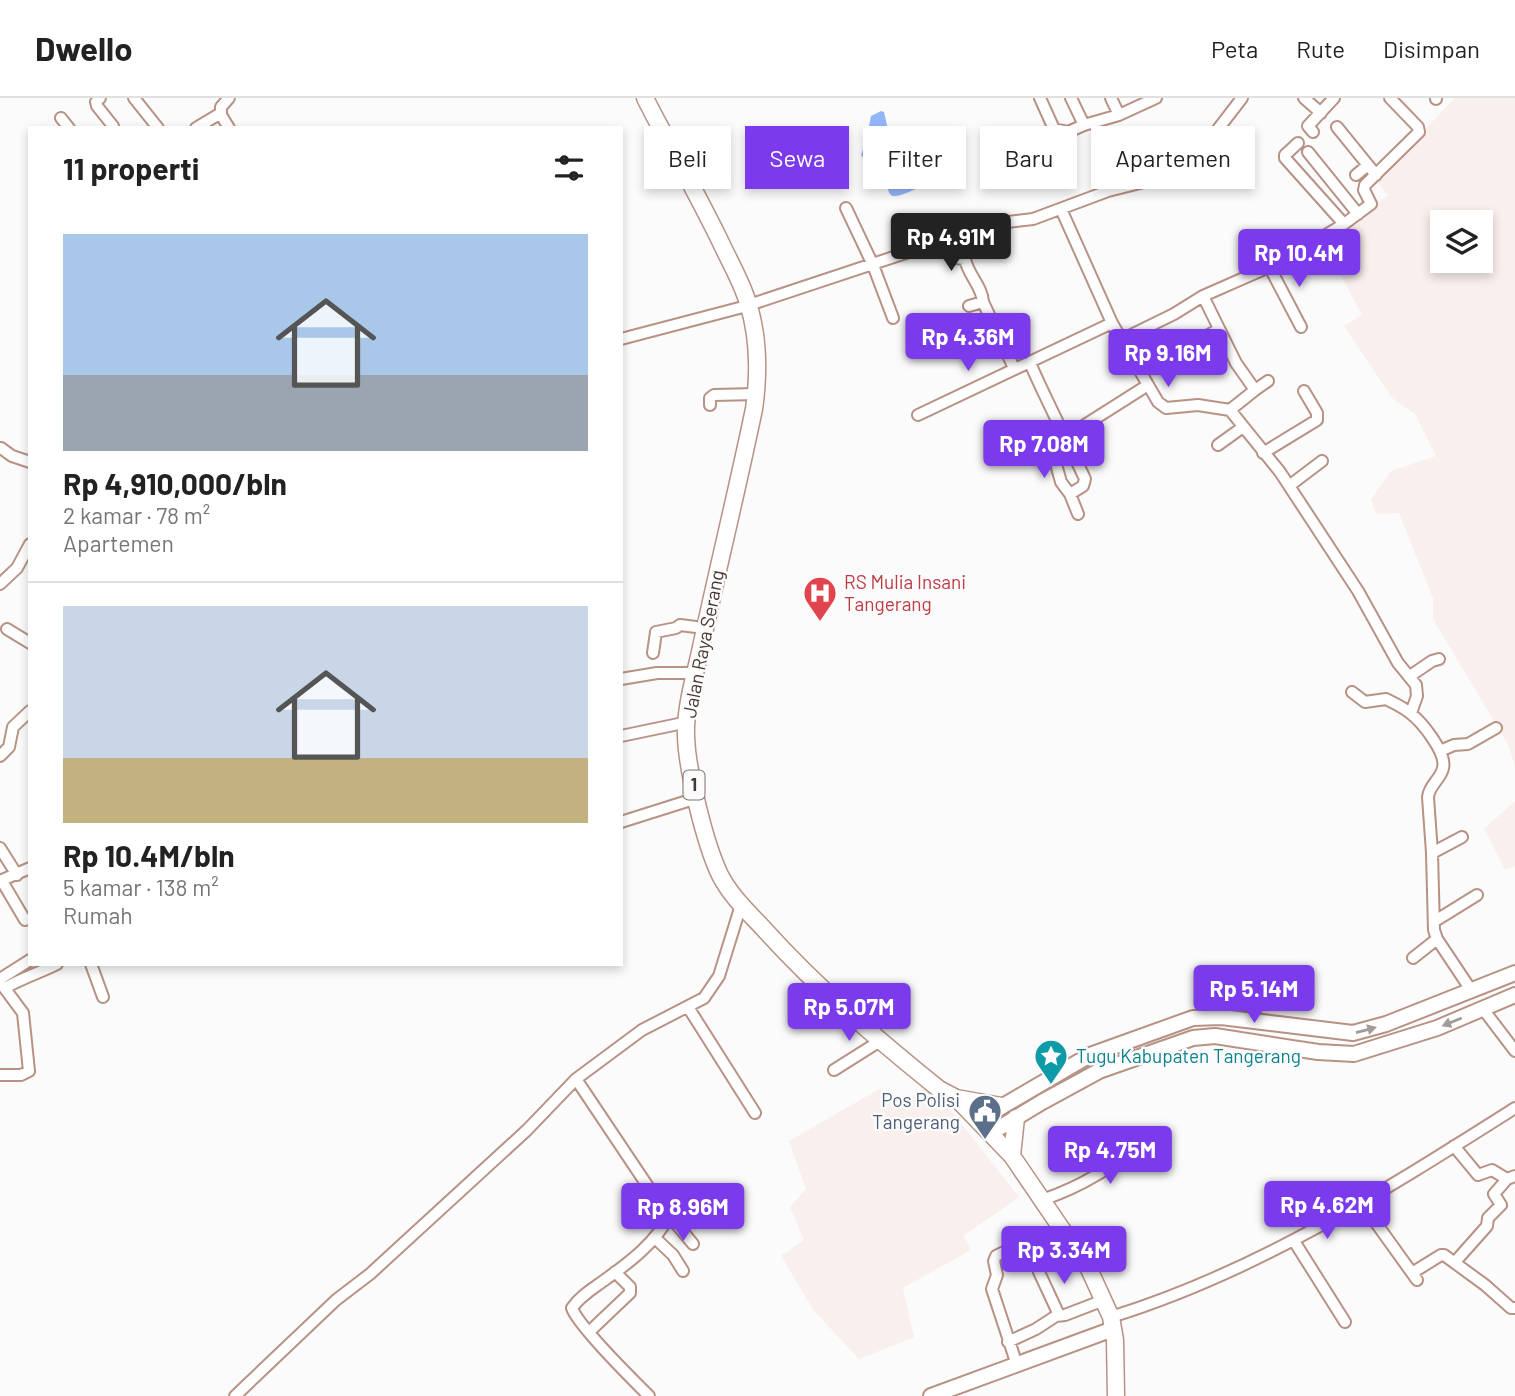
<!DOCTYPE html>
<html lang="id">
<meta charset="utf-8">
<style>
body{margin:0;font-family:Barlow,sans-serif;background:#f6f6f6;color:#222;height:100vh;display:flex;flex-direction:column;font-size:26px;white-space:nowrap}
*{box-sizing:border-box;margin:0}
p{font-size:23px;color:#767676}
.icon{flex:none;width:38px;height:38px;fill:none;stroke:currentColor;stroke-width:2;stroke-linecap:round;stroke-linejoin:round}
.map{position:relative;flex:1;overflow:hidden}
.panel{position:absolute;left:28px;top:28px;width:595px;height:840px;display:flex;flex-direction:column;background:#fff;border-radius:0px;box-shadow:0 4px 10px #0003}
.panel>*{flex:none}
.guide{position:absolute;left:644px;top:28px;width:665px;height:63px;display:flex;gap:14px}
.tools{position:absolute;left:1430px;top:112px;display:grid;gap:14px}
.tools a{display:grid;place-items:center;width:63px;height:63px;border-radius:0px;background:#fff;box-shadow:0 4px 10px #0003;font-size:35px}
.price{position:absolute;translate:-50% -60px;padding:0 16px;border-radius:7px;background:#7c3aed;color:#fff;font-size:23px;line-height:46px;filter:drop-shadow(0 2px 4px #0008)}
.price::after{content:'';position:absolute;left:50%;top:42px;width:21px;height:16px;margin-left:-10px;background:inherit;clip-path:polygon(0 0,100% 0,50% 100%)}
.price.selected{background:#222;color:#fff}
ul{padding:0;list-style:none}
li{display:grid;align-content:center;gap:14px;height:371px;padding:0 35px}
li+li{border-top:2px solid #e0e0e0}
li span{display:grid;place-items:center;height:217px;border-radius:0px;color:#555}
li>.icon{margin-inline-start:auto}
span .icon{width:126px;height:126px;fill:#fffc;stroke-width:1}
li b{font-size:30px}
h2{display:flex;justify-content:space-between;align-items:center;height:84px;padding:0 35px;font-size:30px}
.tag{padding:0 24px;border-radius:0px;background:#fff;box-shadow:0 4px 10px #0003;font-size:24px;line-height:63px}
.tag.selected{background:#7c3aed;color:#fff}
header{display:flex;align-items:center;gap:42px;box-sizing:border-box;height:98px;padding:0 35px;background:#fff;border-bottom:2px solid #e0e0e0}
header strong{font-size:33px}
nav{display:flex;gap:38px;margin-inline-start:auto;font-size:24px}
.map>svg:first-child{display:block}
.built{fill:#f9efec;fill-rule:evenodd}
.water{fill:#93b6fb}
.lines{fill:none;stroke-linecap:round;stroke-linejoin:round}
.minor-casing{stroke:#b79285;stroke-width:14}
.major-casing{stroke:#b79285;stroke-width:18}
.highway-casing{stroke:#b79285;stroke-width:19}
.minor{stroke:#fff;stroke-width:10}
.major{stroke:#fff;stroke-width:14}
.highway{stroke:#fff;stroke-width:16}
.oneway{fill:#a39b98}
.labels{text-anchor:middle;stroke-width:5;stroke-linejoin:round;paint-order:stroke}
.shield{fill:#fbfbfb;stroke:#7d726e;stroke-width:2}
.shield-label{font-size:18px;font-weight:bold;fill:#473731}
.health-label{font-size:19px;fill:#be3a42;stroke:#fbfbfb;text-anchor:start}
.street-label{font-size:19px;fill:#473731;stroke:#fbfbfb}
.culture-label{font-size:19px;fill:#0d838f;stroke:#fbfbfb;text-anchor:start}
.service-label{font-size:19px;fill:#4e5e75;stroke:#fbfbfb;text-anchor:end}
</style>
<header>
<strong>Dwello</strong>
<nav><a>Peta</a><a>Rute</a><a>Disimpan</a></nav>
</header>
<div class="map">
<svg width="1515" height="1298" viewBox="0 0 1515 1298">
<rect width="100%" height="100%" fill="#fbfbfb"/>
<path class="built" d="M1455 0H1515V669L1509 648 1433 521V500L1399 415 1376 416 1371 401 1391 373 1436 358 1415 316 1393 301 1344 228 1362 217 1338 172 1336 139 1388 97 1376 83ZM1442 124H1480V163H1442Z
M1515 703V768L1505 772 1484 731Z
M931 987 1019 1099 963 1138 971 1152 903 1190 914 1239 859 1261 814 1213 781 1158 804 1142 790 1109 806 1091 789 1043 881 990 893 1009Z"/>
<path class="water" d="M881 13 884 14C887 26 890 44 897 54 906 66 926 70 916 91 882 105 894 98 881 74L870 69 861 57 866 43 871 18Z"/>
<g class="lines">
<defs>
<path id="minor" d="M100 0 96 4 97 8 113 28
M134 0 158 30
M1040 0 1054 31 1068 34 1084 27 1119 17 1156 0
M1071 0 1084 27
M1111 0 1119 17
M1304 0 1321 15
M1436 0V1
M61 20 69 30
M1337 29 1376 77
M196 30 221 15
M229 30 221 17V9L229 0
M1313 34 1308 28 1334 0
M1298 45 1285 57V60L1344 126
M1308 54 1358 116
M1356 77 1368 67
M846 110 873 167 893 220
M1061 111 1112 225 1158 304 1166 310 1198 307 1230 312 1280 374 1358 493 1398 565 1416 587 1417 598 1411 615
M948 141 955 160 965 161C968 177 982 188 983 204
M1269 168 1301 229
M1203 198 1236 265 1255 292 1230 312
M749 207 948 141 1000 125 1033 121 1108 93 1164 79 1184 67 1205 48 1242 0
M969 208 983 204 1014 270
M621 241 743 209
M1121 242 1174 216 1203 198 1285 162 1344 126 1371 106 1364 92 1365 87 1419 34 1418 29 1390 0
M1194 245 1219 231
M1030 265C1047 304 1067 342 1085 381L1083 388 1070 396 1061 384 1056 366 1057 363 1074 357
M1255 292 1268 283
M710 307V300L714 297 756 296
M918 317 1112 225
M1066 339 1148 287
M1218 347 1243 329
M1 350 12 358 30 364
M1263 355 1317 322V315L1304 293
M1289 388 1322 363
M1070 396 1078 416
M0 486 17 470 30 446
M7 531 30 545
M653 555 656 534 676 530 680 527 704 530
M1410 578 1432 563 1439 561
M621 581 657 575H695
M1352 594 1365 604 1386 601C1394 605 1403 609 1410 615 1422 624 1447 655 1443 670 1441 681 1429 687 1428 699L1432 755 1434 832 1437 841 1471 892
M621 638 688 624
M1440 653 1454 647 1468 646 1496 630
M0 658 9 649 13 629 30 613
M621 724 697 700
M0 750 17 777
M1432 755 1462 739
M0 783 30 770
M2 783 25 822
M1435 823 1477 797
M1413 860 1437 841
M91 866 103 899
M0 881 30 862
M0 884 23 915 29 973 21 977H0
M5 890C22 880 39 875 57 866
M688 909 755 1015
M1483 911 1515 953
M834 972 880 943
M576 981 659 1105 693 1146
M1454 1048 1478 1077 1492 1072 1507 1081 1515 1078
M1042 1102C1090 1086 1117 1064 1157 1035
M1361 1104 1417 1182
M655 1140 673 1157 683 1173
M1294 1143 1345 1224
M1455 1164 1487 1128 1488 1120 1501 1107 1494 1096 1507 1081
M1039 1174 1059 1217
M1412 1175 1441 1157H1444L1485 1187 1511 1210H1515
M1111 1219C1257 1174 1387 1091 1515 1010
M589 1234 630 1195V1189L615 1174
M1008 1244 1036 1231 1056 1218 1065 1217 1104 1202
M1017 1267 992 1191 997 1177 994 1163 996 1158 1002 1155 1062 1131
M235 1298 336 1202 370 1176 527 1032 576 981 642 932 704 900 719 878 741 807
M649 1298C633 1282 578 1228 572 1210 580 1198 594 1190 606 1181 630 1164 656 1144 669 1118"/>
<path id="major" d="M979 1022 1090 957 1193 920 1221 919 1353 935 1386 926 1515 875
M991 1035 1042 1004 1099 973 1193 940 1215 938 1318 954 1354 956 1437 930 1515 897
M931 1298 1113 1231"/>
<path id="highway" d="M645 0C670 49 698 97 722 147 731 166 742 185 748 205 759 240 759 276 754 311 737 393 717 473 700 554 694 581 685 610 686 638 687 672 705 746 720 777 730 797 748 814 763 830 817 890 877 941 939 991L956 1000 1012 1058 1089 1171 1111 1219 1115 1242 1116 1298
M956 1000 1001 1008
M1012 1058 1016 1020"/>
</defs>
<use href="#minor" class="minor-casing"/>
<use href="#major" class="major-casing"/>
<use href="#highway" class="highway-casing"/>
<use href="#minor" class="minor"/>
<use href="#major" class="major"/>
<use href="#highway" class="highway"/>
</g>
<defs><path id="oneway-solid" d="M-6-.8H1V-3.2L6.5 0L1 3.2V.8H-6Z" transform="scale(1.75)"/></defs>
<g class="oneway">
<use href="#oneway-solid" transform="translate(1452 924) rotate(158)"/>
<use href="#oneway-solid" transform="translate(1366 932) rotate(-15)"/>
</g>
<defs>
<symbol id="hospital-pin" viewBox="-11 -11 22 30"><path d="M0 17L-7.5 6A9.5 9.5 0 1 1 7.5 6Z" fill="#e0444e" stroke="#fbfbfb"/><path d="M-5-5h3v3.5h4V-5h3V5h-3V1.5h-4V5h-3Z" fill="#fff"/></symbol>
<symbol id="sight-pin" viewBox="-11 -11 22 30"><path d="M0 17L-7.5 6A9.5 9.5 0 1 1 7.5 6Z" fill="#0f9aa8" stroke="#fbfbfb"/><path d="M0-6L1.8-2.2L6-1.7L2.9 1.2L3.7 5.4L0 3.3L-3.7 5.4L-2.9 1.2L-6-1.7L-1.8-2.2Z" fill="#fff"/></symbol>
<symbol id="civic-pin" viewBox="-11 -11 22 30"><path d="M0 17L-7.5 6A9.5 9.5 0 1 1 7.5 6Z" fill="#5c6f8a" stroke="#fbfbfb"/><path d="M-.6-6.5H3V-4.5H.6V-3L4-1V1h2V6H-6V1h2V-1L-.6-3ZM-1.2 2.5V6h2.4V2.5Z" fill="#fff"/></symbol>
</defs>
<g fill-rule="evenodd">
<use href="#hospital-pin" x="801" y="476" width="38" height="52"/>
<use href="#sight-pin" x="1032" y="939" width="38" height="52"/>
<use href="#civic-pin" x="966" y="994" width="38" height="52"/>
</g>
<g class="labels">
<rect class="shield" x="683.5" y="672.5" width="21" height="29" rx="5"/>
<g class="shield-label">
<text x="694" y="693">1</text>
</g>
<g class="health-label">
<text x="844" y="491">RS Mulia Insani<tspan x="844" dy="22">Tangerang</tspan></text>
</g>
<g class="street-label">
<text transform="translate(703 546) rotate(-79)" y="7">Jalan Raya Serang</text>
</g>
<g class="culture-label">
<text x="1076" y="965">Tugu Kabupaten Tangerang</text>
</g>
<g class="service-label">
<text x="960" y="1009">Pos Polisi<tspan x="960" dy="22">Tangerang</tspan></text>
</g>
</g>
</svg>
<div class="tools">
<a><svg class="icon" aria-label="layers" viewBox="0 0 24 24"><path d="M12 4l9 5-9 5-9-5zM3 14l9 5 9-5"/></svg></a>
</div>
<b class="price selected" style="left:951px;top:175px">Rp 4.91M</b>
<b class="price" style="left:1299px;top:191px">Rp 10.4M</b>
<b class="price" style="left:968px;top:275px">Rp 4.36M</b>
<b class="price" style="left:1168px;top:291px">Rp 9.16M</b>
<b class="price" style="left:1044px;top:382px">Rp 7.08M</b>
<b class="price" style="left:1254px;top:927px">Rp 5.14M</b>
<b class="price" style="left:849px;top:945px">Rp 5.07M</b>
<b class="price" style="left:1110px;top:1088px">Rp 4.75M</b>
<b class="price" style="left:1327px;top:1143px">Rp 4.62M</b>
<b class="price" style="left:683px;top:1145px">Rp 8.96M</b>
<b class="price" style="left:1064px;top:1188px">Rp 3.34M</b>
<div class="guide">
<a class="tag">Beli</a>
<a class="tag selected">Sewa</a>
<a class="tag">Filter</a>
<a class="tag">Baru</a>
<a class="tag">Apartemen</a>
</div>
<section class="panel">
<h2>11 properti<svg class="icon" aria-label="filters" viewBox="0 0 24 24"><path d="M4 7h16M4 17h16"/><circle cx="9" cy="7" r="2"/><circle cx="15" cy="17" r="2"/></svg></h2>
<ul>
<li><span style="background:linear-gradient(#a9c7e8 65%,#9aa5b1 0)"><svg class="icon" aria-label="home" viewBox="0 0 24 24"><path d="M3 11l9-7 9 7M6 9v11h12V9"/></svg></span><div><b>Rp 4,910,000/bln</b><p>2 kamar · 78 m²</p><p>Apartemen</p></div></li>
<li><span style="background:linear-gradient(#c9d6e8 70%,#c2b280 0)"><svg class="icon" aria-label="home" viewBox="0 0 24 24"><path d="M3 11l9-7 9 7M6 9v11h12V9"/></svg></span><div><b>Rp 10.4M/bln</b><p>5 kamar · 138 m²</p><p>Rumah</p></div></li>
</ul>
</section>
</div>
